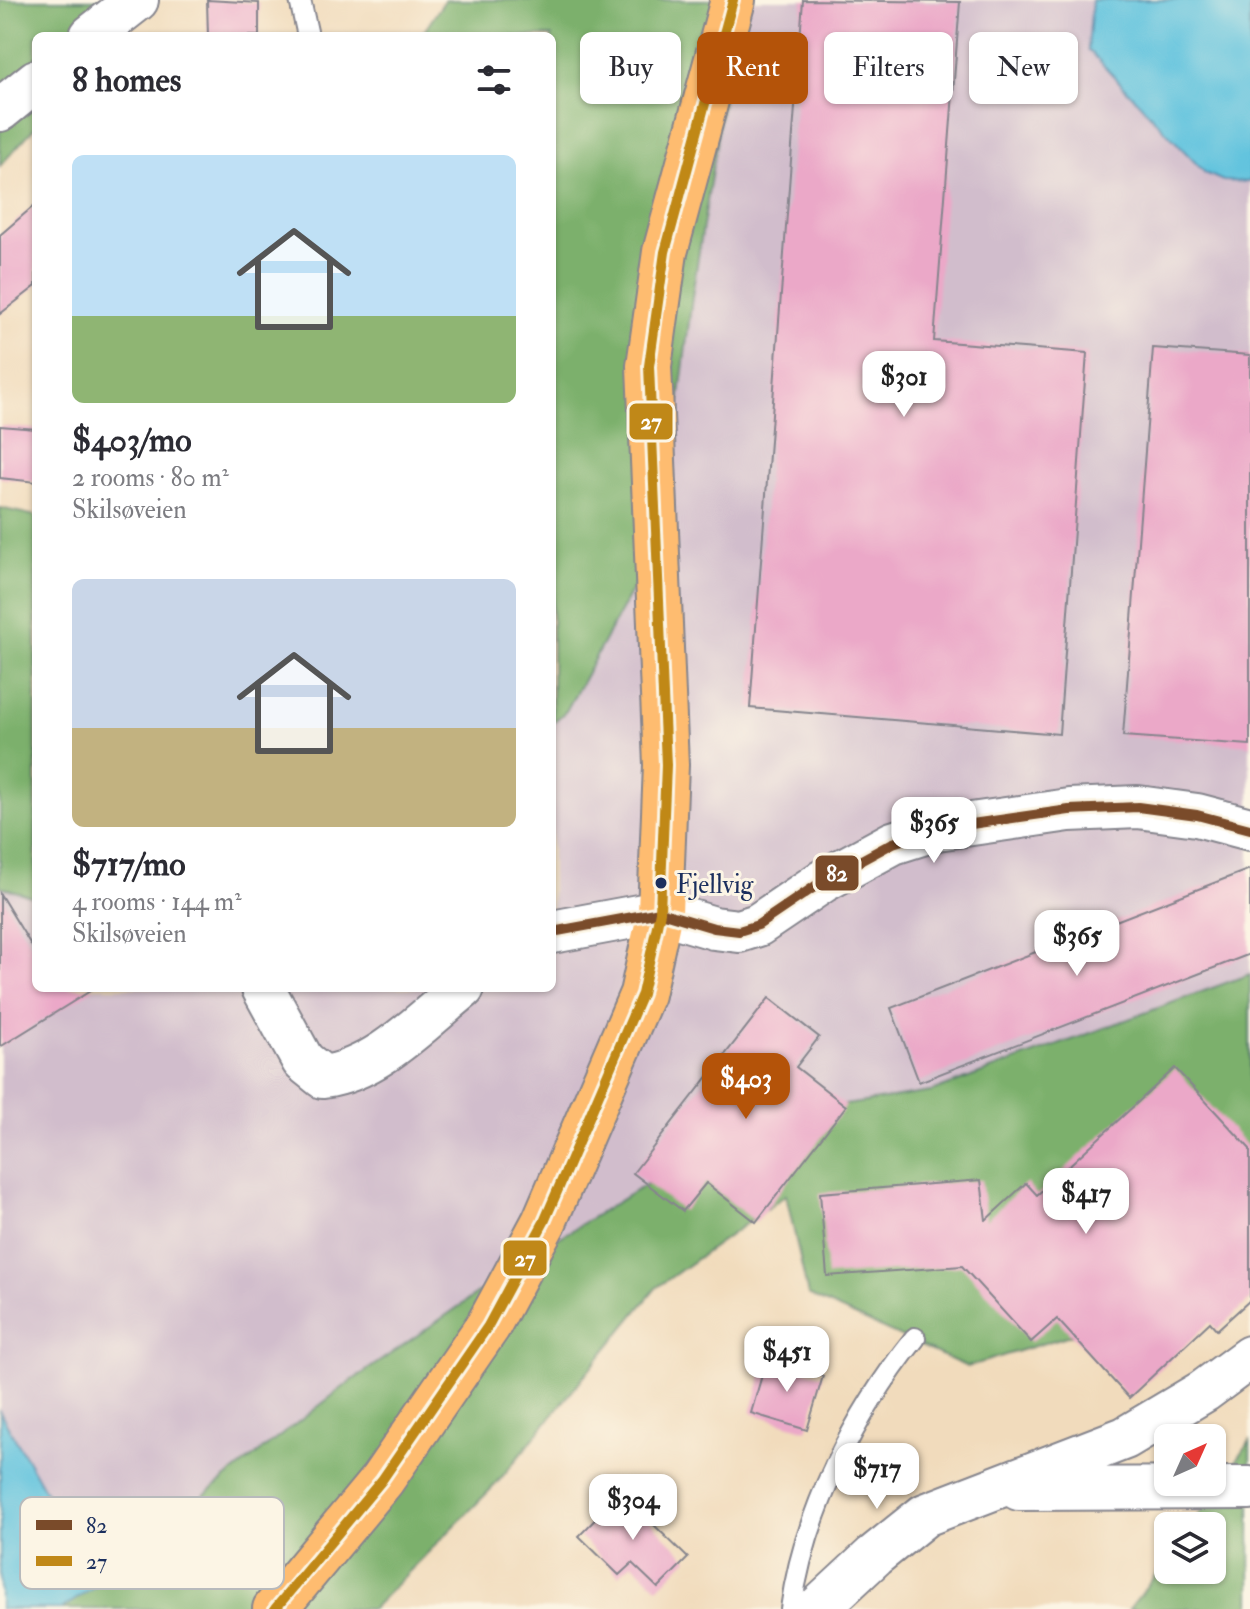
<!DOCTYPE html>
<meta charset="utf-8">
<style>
body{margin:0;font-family:"IM FELL Double Pica",serif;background:#f7f7f7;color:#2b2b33;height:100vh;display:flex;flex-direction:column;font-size:30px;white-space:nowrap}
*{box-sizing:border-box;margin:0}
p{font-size:26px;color:#7c7c81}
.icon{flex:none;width:44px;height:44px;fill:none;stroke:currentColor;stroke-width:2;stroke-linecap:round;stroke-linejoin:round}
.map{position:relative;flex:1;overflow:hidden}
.drawer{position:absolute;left:32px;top:32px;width:524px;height:960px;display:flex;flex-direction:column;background:#fff;border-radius:12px;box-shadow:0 2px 6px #0004}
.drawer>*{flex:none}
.banner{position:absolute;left:580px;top:32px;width:550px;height:72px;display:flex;gap:16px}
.needle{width:52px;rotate:45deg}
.buttons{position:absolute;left:1154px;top:1424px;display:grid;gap:16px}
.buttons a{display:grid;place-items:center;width:72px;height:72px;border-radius:12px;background:#fff;box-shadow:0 2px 6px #0004;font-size:40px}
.price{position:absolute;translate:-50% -68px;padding:0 18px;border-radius:16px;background:#fff;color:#222;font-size:26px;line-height:52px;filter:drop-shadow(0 2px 4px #0008)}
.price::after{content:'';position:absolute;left:50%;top:48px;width:24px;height:18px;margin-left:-12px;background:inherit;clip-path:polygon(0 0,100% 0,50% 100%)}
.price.on{background:#b45309;color:#fff}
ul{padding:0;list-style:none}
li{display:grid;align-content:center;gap:16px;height:424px;padding:0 40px}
li span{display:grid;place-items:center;height:248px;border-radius:12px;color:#555}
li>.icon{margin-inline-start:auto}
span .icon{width:144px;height:144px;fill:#fffc;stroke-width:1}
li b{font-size:34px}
h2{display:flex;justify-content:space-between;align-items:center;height:96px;padding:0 40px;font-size:34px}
.chip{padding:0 28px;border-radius:12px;background:#fff;box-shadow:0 2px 6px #0004;font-size:28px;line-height:72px}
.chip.on{background:#b45309;color:#fff}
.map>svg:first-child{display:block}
.industrial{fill:#d1bdcc}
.forest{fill:#7bb06c;stroke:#4b7065;stroke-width:2}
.water{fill:#60c3de;stroke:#3e799e;stroke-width:2}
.building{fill:#eba8c8}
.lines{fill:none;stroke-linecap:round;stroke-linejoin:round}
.lane-casing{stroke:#86858d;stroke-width:24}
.street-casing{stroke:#86858d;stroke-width:46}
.primary-casing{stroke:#86858d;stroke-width:48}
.lane{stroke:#fff;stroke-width:20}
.street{stroke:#fff;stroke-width:42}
.primary{stroke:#febc70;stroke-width:44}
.bus-1-casing{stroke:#fcf5e5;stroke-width:16}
.bus-2-casing{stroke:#fcf5e5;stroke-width:16}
.bus-1{stroke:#7a4b2a;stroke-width:10}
.bus-2{stroke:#c08818;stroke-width:10}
.bus-dot{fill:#1b2f5e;stroke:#fcf5e5;stroke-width:3}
.labels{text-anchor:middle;stroke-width:6;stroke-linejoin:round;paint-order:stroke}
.bus-label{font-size:26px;fill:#1b2f5e;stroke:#fcf5e5;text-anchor:start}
.key{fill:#fcf5e5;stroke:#b8babc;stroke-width:2}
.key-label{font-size:22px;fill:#1b2f5e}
.line-badge{stroke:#fcf5e5;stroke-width:3}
.badge-label{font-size:22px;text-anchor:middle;font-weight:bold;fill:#fff}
</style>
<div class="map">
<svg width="1250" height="1609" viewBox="0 0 1250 1609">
<rect width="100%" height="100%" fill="#fcf5e5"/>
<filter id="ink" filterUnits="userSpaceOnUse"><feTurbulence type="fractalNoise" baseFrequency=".0125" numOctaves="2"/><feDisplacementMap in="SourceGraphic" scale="16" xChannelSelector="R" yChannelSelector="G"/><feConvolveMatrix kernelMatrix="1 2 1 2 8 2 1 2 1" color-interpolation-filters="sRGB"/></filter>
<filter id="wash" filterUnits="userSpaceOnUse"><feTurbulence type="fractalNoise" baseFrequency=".006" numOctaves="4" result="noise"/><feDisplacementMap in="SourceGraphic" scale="32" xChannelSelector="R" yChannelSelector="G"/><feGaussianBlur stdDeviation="1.8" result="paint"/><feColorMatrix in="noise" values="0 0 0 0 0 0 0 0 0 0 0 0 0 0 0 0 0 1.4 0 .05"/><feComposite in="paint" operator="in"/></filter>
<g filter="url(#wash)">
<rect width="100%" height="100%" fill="#f1dbbc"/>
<path class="industrial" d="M748 0H1092L1088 49 1191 159 1223 181 1250 182V974L931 1092 753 1119 549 1244 350 1382 160 1529 79 1551 0 1412V886L36 898V988H552V723L566 711 663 533 693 289 732 45Z"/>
<path class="forest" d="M0 0H149L117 36H36V126L0 166Z
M445 0H748L732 45 693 289 663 533 566 711 552 723V36H421Z
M0 508 36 516V898L0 886Z
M1250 974V1174L1083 1331 967 1367 808 1295 786 1195 656 1288 497 1483 372 1609H61L98 1585 79 1551 160 1529 350 1382 549 1244 753 1119 931 1092Z
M1250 1441V1609H1129L1168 1559V1570H1212V1526H1191Z"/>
<path class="water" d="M1092 0H1250V182L1223 181 1205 173 1088 49Z
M0 1412 98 1585 61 1609H0Z"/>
<g id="blocks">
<path class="building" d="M207 0 259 3V36H208Z
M803 0 960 2 934 341 1087 353 1059 734 750 708Z
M36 204V286L0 314V235Z
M1153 348 1250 355V745L1123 736Z
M0 426 36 429V482L0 478Z
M1250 869V954L919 1082 891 1008Z
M0 894 36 953V988H95L0 1047Z
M769 998 819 1037 796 1067 846 1106 756 1222 706 1183 683 1211 633 1173Z
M1175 1068 1250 1149V1300L1217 1330 1210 1322 1129 1398 1057 1319 1031 1342 962 1266 827 1276 820 1193 981 1180 986 1220 1026 1183 1037 1195Z
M767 1358 823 1376 807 1430 751 1413Z
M621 1493 688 1558 658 1588 632 1563 619 1575 579 1536Z"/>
</g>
</g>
<g filter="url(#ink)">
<use href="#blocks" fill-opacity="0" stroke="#86858d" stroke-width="2"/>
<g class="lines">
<defs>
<path id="lane" d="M300 0 308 36
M791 1609C804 1513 855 1413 915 1338"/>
<path id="street" d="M91 36 137 0
M0 110 36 81
M552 932 660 912 714 928 739 931 758 925 823 881 893 843 937 829 1069 810 1138 807 1197 815 1250 829
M263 988 303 1061 323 1077C377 1070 422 1021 463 988
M1019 1489 1250 1488
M817 1609 874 1556 925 1515 1125 1438 1204 1391 1250 1357"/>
<path id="primary" d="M275 1609 382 1480 488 1326 544 1222 642 994 660 912 666 765 649 366 665 252 733 0"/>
</defs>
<use href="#lane" class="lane-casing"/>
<use href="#street" class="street-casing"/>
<use href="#primary" class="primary-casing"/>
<use href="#lane" class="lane"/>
<use href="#street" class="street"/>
<use href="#primary" class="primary"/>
<defs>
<path id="bus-1" d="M552 932 660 912 714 928 739 931 758 925 823 881 893 843 937 829 1069 810 1138 807 1197 815 1250 829"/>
<path id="bus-2" d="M275 1609 382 1480 488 1326 544 1222 642 994 660 912 666 765 649 366 665 252 733 0"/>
</defs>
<use href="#bus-1" class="bus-1-casing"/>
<use href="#bus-2" class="bus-2-casing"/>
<use href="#bus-1" class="bus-1"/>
<use href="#bus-2" class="bus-2"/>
</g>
</g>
<circle class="bus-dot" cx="661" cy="883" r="7"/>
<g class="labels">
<g class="bus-label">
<text x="676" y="893">Fjellvig</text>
</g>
</g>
<rect x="20" y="1497" width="264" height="92" rx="12" class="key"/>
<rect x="36" y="1520" width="36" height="10" fill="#7a4b2a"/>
<rect x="36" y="1556" width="36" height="10" fill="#c08818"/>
<g class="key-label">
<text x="86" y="1533">82</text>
<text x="86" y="1569">27</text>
</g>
<g class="line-badge">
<rect x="628" y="402" width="46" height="39" rx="8" fill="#c08818"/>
<rect x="814" y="854" width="46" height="38" rx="8" fill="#7a4b2a"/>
<rect x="502" y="1239" width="46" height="38" rx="8" fill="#c08818"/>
</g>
<g class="badge-label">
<text x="651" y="429">27</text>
<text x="837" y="881">82</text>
<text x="525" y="1266">27</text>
</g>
</svg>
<div class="buttons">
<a><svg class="needle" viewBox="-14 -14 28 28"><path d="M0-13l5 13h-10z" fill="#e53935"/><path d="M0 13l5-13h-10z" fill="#7c7c81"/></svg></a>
<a><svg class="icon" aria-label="layers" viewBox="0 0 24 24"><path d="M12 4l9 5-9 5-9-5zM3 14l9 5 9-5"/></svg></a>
</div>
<b class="price" style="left:904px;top:419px">$301</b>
<b class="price" style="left:934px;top:865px">$365</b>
<b class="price" style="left:1077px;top:978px">$365</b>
<b class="price on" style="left:746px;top:1121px">$403</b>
<b class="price" style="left:1086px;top:1236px">$417</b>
<b class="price" style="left:787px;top:1394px">$451</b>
<b class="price" style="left:877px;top:1511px">$717</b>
<b class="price" style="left:633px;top:1542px">$304</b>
<div class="banner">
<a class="chip">Buy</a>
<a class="chip on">Rent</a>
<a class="chip">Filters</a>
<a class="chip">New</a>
</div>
<section class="drawer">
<h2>8 homes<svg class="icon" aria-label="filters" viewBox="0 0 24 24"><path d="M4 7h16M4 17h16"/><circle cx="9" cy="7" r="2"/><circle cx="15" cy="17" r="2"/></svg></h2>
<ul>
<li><span style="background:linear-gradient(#bfe0f5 65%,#8fb573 0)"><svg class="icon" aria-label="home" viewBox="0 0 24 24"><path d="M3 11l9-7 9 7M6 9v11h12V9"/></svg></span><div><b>$403/mo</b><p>2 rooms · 80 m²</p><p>Skilsøveien</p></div></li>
<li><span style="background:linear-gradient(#c9d6e8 60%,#c2b280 0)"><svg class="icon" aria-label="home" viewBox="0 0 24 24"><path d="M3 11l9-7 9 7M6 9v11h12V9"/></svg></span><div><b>$717/mo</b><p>4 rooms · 144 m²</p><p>Skilsøveien</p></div></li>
</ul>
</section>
</div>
